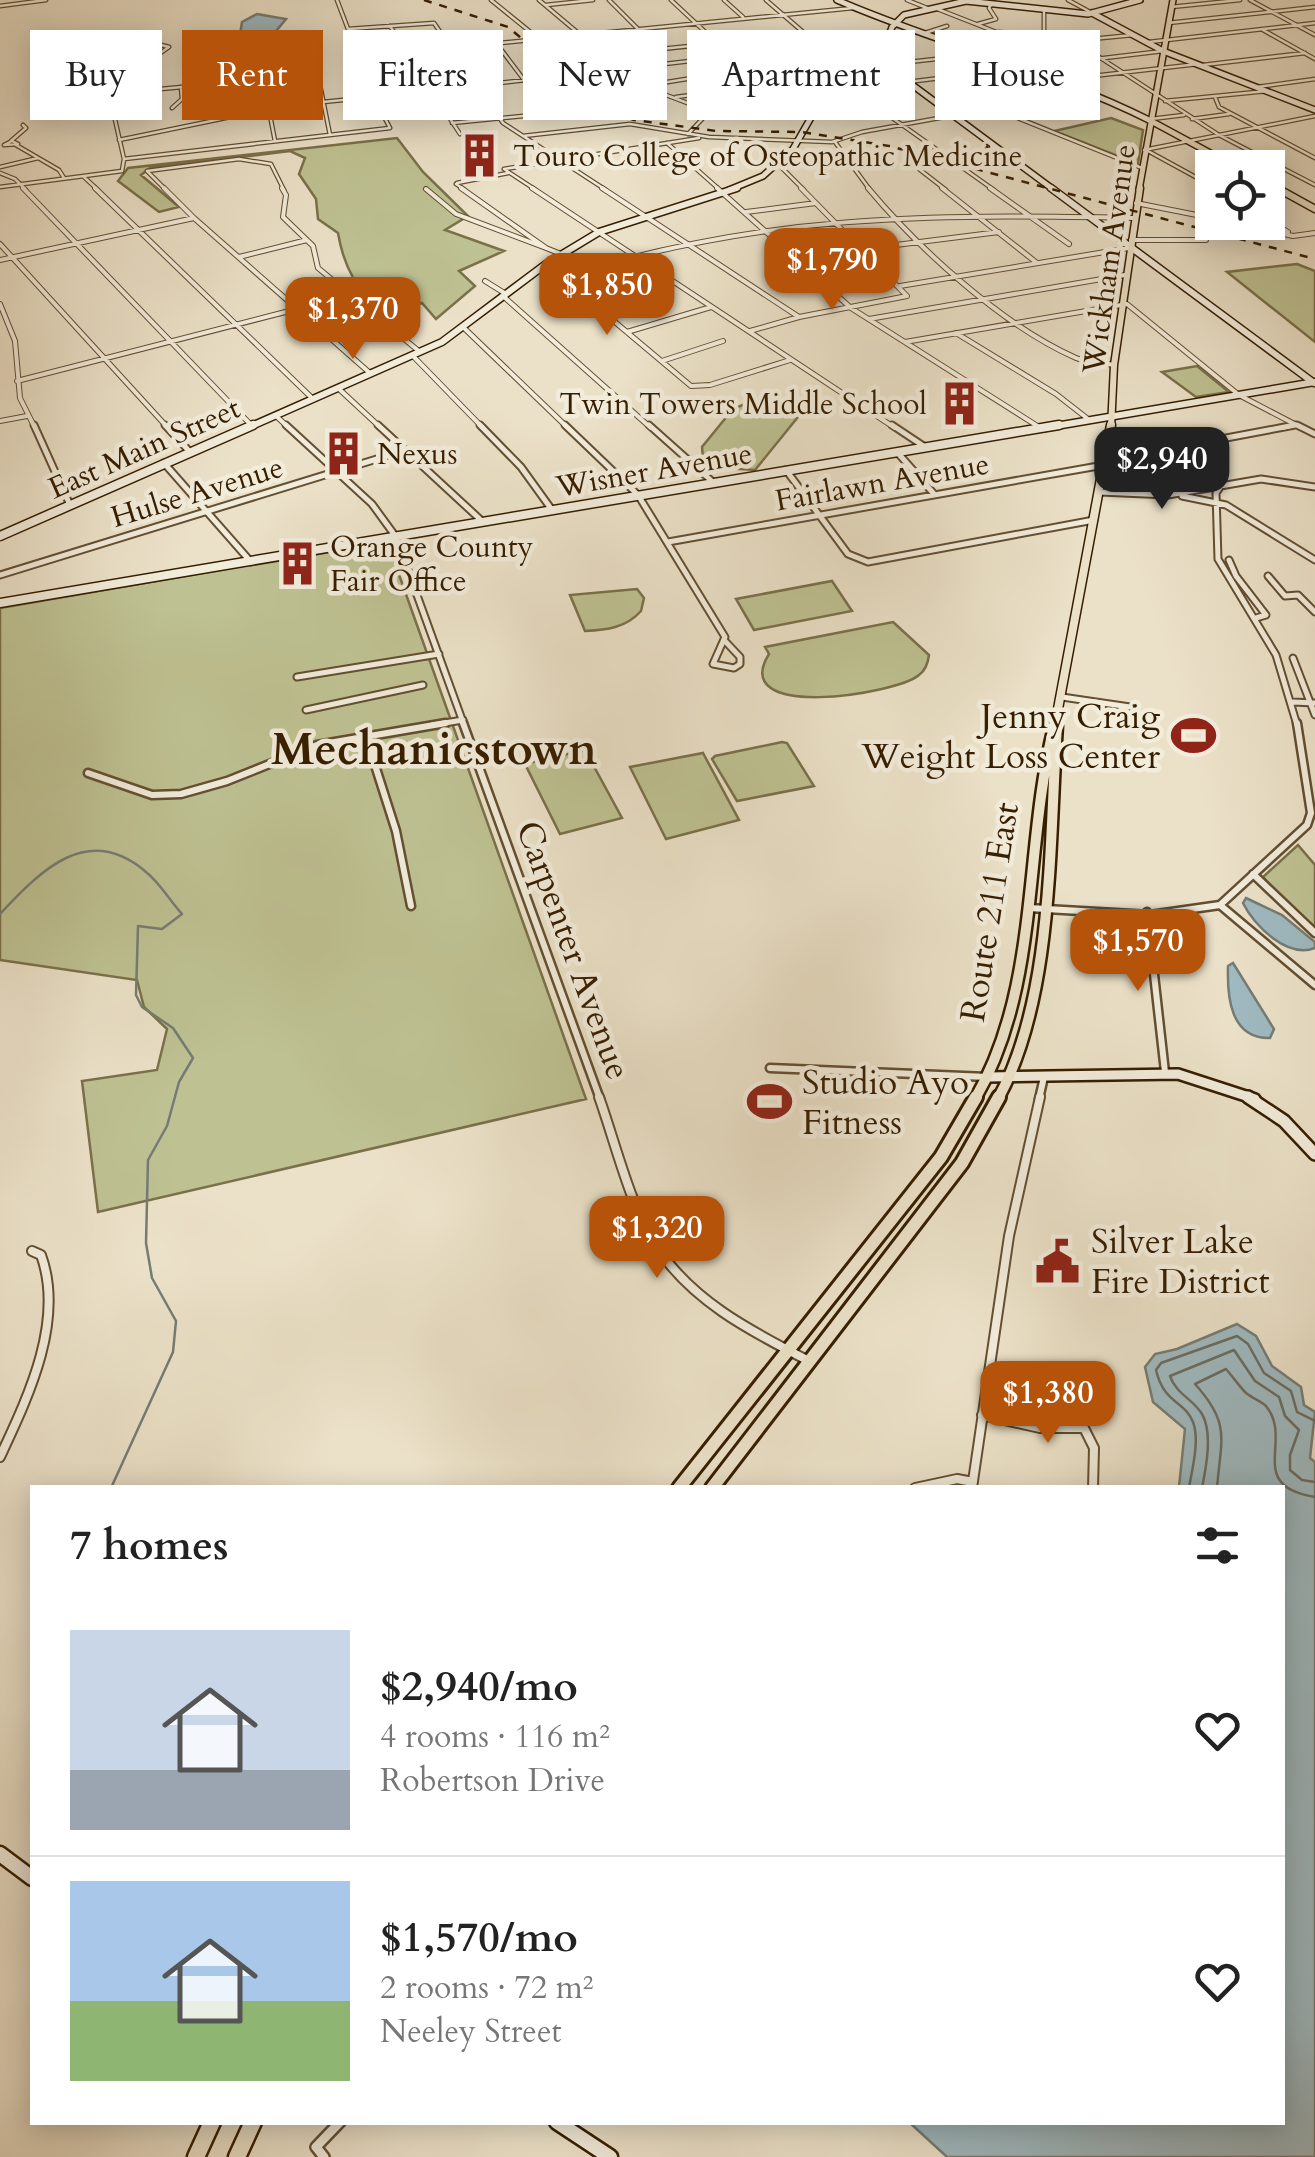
<!DOCTYPE html>
<meta charset="utf-8">
<style>
body{margin:0;font-family:Cardo,serif;background:#f6f6f6;color:#222;height:100vh;display:flex;flex-direction:column;font-size:38px;white-space:nowrap}
*{box-sizing:border-box;margin:0}
p{font-size:32px;color:#767676}
.icon{flex:none;width:55px;height:55px;fill:none;stroke:currentColor;stroke-width:2;stroke-linecap:round;stroke-linejoin:round}
.map{position:relative;flex:1;overflow:hidden}
.side{position:absolute;left:30px;top:1485px;width:1255px;height:640px;display:flex;flex-direction:column;background:#fff;border-radius:0px;box-shadow:0 5px 25px #0003}
.side>*{flex:none}
.top-card{position:absolute;left:30px;top:30px;width:1255px;height:90px;display:flex;gap:20px}
.fabs{position:absolute;left:1195px;top:150px;display:grid;gap:20px}
.fabs a{display:grid;place-items:center;width:90px;height:90px;border-radius:0px;background:#fff;box-shadow:0 5px 25px #0003;font-size:50px}
.price{position:absolute;translate:-50% -85px;padding:0 22px;border-radius:20px;background:#b45309;color:#fff;font-size:32px;line-height:65px;filter:drop-shadow(0 2px 5px #0008)}
.price::after{content:'';position:absolute;left:50%;top:60px;width:30px;height:22px;margin-left:-15px;background:inherit;clip-path:polygon(0 0,100% 0,50% 100%)}
.price.active{background:#222;color:#fff}
ul{padding:0;list-style:none}
li{display:flex;align-items:center;gap:30px;height:250px;padding:0 40px}
li+li{border-top:2px solid #e0e0e0}
li span{display:grid;place-items:center;flex:none;width:280px;height:200px;border-radius:0px;color:#555}
li>.icon{margin-inline-start:auto}
span .icon{width:120px;height:120px;fill:#fffc;stroke-width:1}
li b{font-size:42px}
h2{display:flex;justify-content:space-between;align-items:center;height:120px;padding:0 40px;font-size:42px}
.pill{padding:0 35px;border-radius:0px;background:#fff;box-shadow:0 5px 25px #0003;font-size:35px;line-height:90px}
.pill.active{background:#b45309;color:#fff}
.map>svg:first-child{display:block}
.green{fill:#bec192;stroke:#7a7049;stroke-width:2.5}
.water{fill:#9fbac1;stroke:#757c74;stroke-width:2.5}
.lines{fill:none;stroke-linecap:round;stroke-linejoin:round}
.shore{stroke:#6a6c60;stroke-width:2.5}
.stream{stroke:#757c74;stroke-width:2.5}
.street-far5-casing{stroke:#634f32;stroke-width:5}
.street-far4-casing{stroke:#634f32;stroke-width:6}
.street-far3-casing{stroke:#634f32;stroke-width:9}
.street-far2-casing{stroke:#634f32;stroke-width:11}
.street-far1-casing{stroke:#634f32;stroke-width:12}
.street-casing{stroke:#634f32;stroke-width:14}
.secondary-far5-casing{stroke:#361e00;stroke-width:8}
.secondary-far4-casing{stroke:#361e00;stroke-width:9}
.secondary-far3-casing{stroke:#361e00;stroke-width:11}
.secondary-far2-casing{stroke:#361e00;stroke-width:14}
.secondary-far1-casing{stroke:#361e00;stroke-width:16}
.secondary-casing{stroke:#361e00;stroke-width:19}
.primary-far5-casing{stroke:#361e00;stroke-width:8}
.primary-far4-casing{stroke:#361e00;stroke-width:9}
.primary-far3-casing{stroke:#361e00;stroke-width:11}
.primary-far2-casing{stroke:#361e00;stroke-width:15}
.primary-far1-casing{stroke:#361e00;stroke-width:18}
.primary-casing{stroke:#361e00;stroke-width:21}
.street-far5{stroke:#f2ecdb;stroke-width:2.5}
.street-far4{stroke:#f2ecdb;stroke-width:4}
.street-far3{stroke:#f2ecdb;stroke-width:5}
.street-far2{stroke:#f2ecdb;stroke-width:6}
.street-far1{stroke:#f2ecdb;stroke-width:8}
.street{stroke:#f2ecdb;stroke-width:9}
.secondary-far5{stroke:#f2ecdb;stroke-width:5}
.secondary-far4{stroke:#f2ecdb;stroke-width:6}
.secondary-far3{stroke:#f2ecdb;stroke-width:8}
.secondary-far2{stroke:#f2ecdb;stroke-width:9}
.secondary-far1{stroke:#f2ecdb;stroke-width:11}
.secondary{stroke:#f2ecdb;stroke-width:14}
.primary-far5{stroke:#ebe1c8;stroke-width:5}
.primary-far4{stroke:#ebe1c8;stroke-width:6}
.primary-far3{stroke:#ebe1c8;stroke-width:8}
.primary-far2{stroke:#ebe1c8;stroke-width:10}
.primary-far1{stroke:#ebe1c8;stroke-width:12}
.primary{stroke:#ebe1c8;stroke-width:16}
.rail{stroke:#361e00;stroke-width:2.5;stroke-dasharray:8 8;stroke-linecap:butt}
.labels{text-anchor:middle;stroke-width:9;stroke-linejoin:round;paint-order:stroke}
.far-poi-label{font-size:30px;fill:#361e00;stroke:#f2ecdb;text-anchor:start}
.far-street-label{font-size:30px;fill:#361e00;stroke:#f2ecdb}
.poi-label{font-size:35px;fill:#361e00;stroke:#f2ecdb;text-anchor:start}
.street-label{font-size:35px;fill:#361e00;stroke:#f2ecdb}
.district-label{font-size:45px;font-weight:bold;fill:#361e00;stroke:#f2ecdb}
</style>
<div class="map">
<svg width="1315" height="2157" viewBox="0 0 1315 2157">
<rect width="100%" height="100%" fill="#ebe1c8"/>
<filter id="stains"><feTurbulence type="fractalNoise" baseFrequency=".002" numOctaves="4"/><feColorMatrix values="0 0 0 0 .2 0 0 0 0 .09 0 0 0 0 .02 0 0 0 .5 -.17"/></filter>
<radialGradient id="worn" r=".72"><stop offset=".6" stop-color="#630" stop-opacity="0"/><stop offset="1" stop-color="#630" stop-opacity=".3"/></radialGradient>
<path class="green" d="M1111 118 1143 130 1138 164 1054 131Z
M397 138 423 172 468 216 445 230 504 251 459 271 475 286 436 319 422 303 384 315C358 291 344 269 338 233L318 219 316 199 299 174 305 158 290 151 150 168 141 175 179 207 159 212 118 181 128 168Z
M1297 264 1315 271V342L1227 272Z
M1197 366 1229 392 1196 397 1162 372Z
M752 401 773 402 802 412 755 470 723 468 703 458 702 447 733 409Z
M387 541 586 1099 98 1212 82 1081 157 1070 167 1029 144 1007 137 980 0 960V608Z
M832 581 852 611 754 630 736 599Z
M637 589 644 598 641 611C626 628 606 630 585 631L570 595Z
M893 622 929 655C928 663 926 670 919 675 895 695 727 721 769 654L765 647Z
M782 742 787 743 814 786 737 801 712 759 715 756Z
M585 750 622 818 560 834 525 764Z
M703 753 739 820 666 839 630 767Z
M1298 845 1315 865V927L1293 911 1263 877Z"/>
<path class="water" d="M257 14 286 19 277 30 286 48 273 55 242 57 237 52 242 22Z
M1246 898 1282 915 1315 942V948C1288 959 1254 926 1243 903Z
M1233 963 1274 1029 1270 1038C1230 1039 1227 996 1228 966Z
M1237 1324 1256 1336 1272 1366 1301 1387 1304 1405 1315 1412 1310 1458 1315 1462V2157H947L910 2123 1282 2122V1488L1179 1487 1185 1429 1153 1402 1145 1367 1155 1354 1177 1349Z"/>
<g class="lines">
<path class="shore" d="M1189 1488C1192 1470 1200 1440 1193 1422 1184 1400 1164 1404 1156 1370L1161 1363 1237 1336 1248 1344 1264 1373 1291 1391 1297 1412 1315 1421
M1202 1488C1206 1468 1213 1433 1202 1414 1193 1399 1176 1394 1170 1376L1234 1350 1255 1381 1279 1397 1285 1416 1299 1430 1290 1455V1470L1302 1480 1315 1482
M1217 1488C1221 1438 1231 1424 1195 1384L1226 1369C1233 1377 1239 1386 1246 1393 1252 1398 1261 1401 1266 1406 1294 1440 1245 1486 1315 1497"/>
<path class="stream" d="M0 914C41 870 88 822 146 872 160 883 170 901 182 914L162 929 138 926 136 995 142 1007 173 1028 193 1058 179 1082 167 1126 148 1160 146 1243 152 1278 176 1321 173 1352 111 1488"/>
<defs>
<path id="street-far5" d="M337 0 348 29 434 23 503 123 606 190
M491 0 539 39
M539 0 640 85 703 109
M609 0 658 49
M671 0 731 56 812 88 843 90 1005 70 1008 60
M724 0 743 17
M766 0 846 69 863 75
M907 0 927 8
M1068 0 1092 13
M1250 0 1315 35
M546 5 593 0
M0 6 46 0
M1171 7 1240 0
M935 8 996 32 1044 35
M1044 9V40L1050 43 1133 35
M1168 23 1315 7
M978 24 996 19 989 8 992 3
M390 26 460 134
M1263 30 1315 59
M925 33 947 26
M1076 42 1219 135 1315 185
M1149 42 1315 23
M153 43 169 47 132 73 104 74Z
M497 44 549 113
M823 48 886 47
M604 55 806 34
M992 55 1001 50 996 32
M1013 61 1035 56 1029 48 1034 35
M1203 65 1305 53
M873 66 981 54
M1029 67 1163 51
M104 74 85 88 116 95
M256 78 268 105 275 141
M643 86 754 68
M1257 87 1315 79
M850 88 994 190
M405 94 820 46
M676 97 793 82
M1215 97 1219 107 1315 158
M1165 101 1267 91
M323 102 372 97
M983 104 1142 168
M172 108 182 99 181 87
M1151 119 1184 115
M1192 119 1229 114
M452 123 582 110
M688 134 705 116 698 94
M523 136 630 124 709 137 832 142 862 132 950 116 998 96 1058 80 1198 64
M119 140 269 109
M11 141 26 128 23 125
M12 141 18 144 4 145Z
M835 142 870 190
M667 143 720 190
M16 145 59 170 64 178
M1144 150 1315 116
M1148 151 1212 186
M124 159 390 128 360 71 370 56 853 8
M910 162 946 190
M911 162 998 148
M778 164 804 190
M0 167 38 158
M0 173 15 179 26 190
M510 173 536 190
M510 173 504 169 699 138
M84 177 98 190
M457 183 508 173
M456 184 465 190
M0 187 122 171 124 159 111 102 129 92 309 75 319 80 330 135
M166 190 147 171 239 159 271 164 284 190"/>
<path id="street-far4" d="M23 188 252 426
M95 188 313 399
M164 188 194 218
M282 188 286 195 283 217 313 246 318 268 420 352
M461 188 546 248 561 254
M532 188 895 428
M602 188 799 317
M717 188 851 308 1039 427
M868 188C919 249 1003 326 1076 358 1088 363 1102 363 1114 365
M942 188 1037 263
M990 188 1069 244
M426 189 456 214 546 248
M1136 203 1212 218
M746 212 816 203
M1268 220 1288 232
M1233 222 1293 236 1315 233
M1131 240H1206
M0 244 168 428
M864 249 999 232
M239 257 307 240
M0 260 194 218 371 374
M546 264 691 386 710 385 790 360
M563 277C762 214 927 214 1133 218
M485 281 506 294
M900 286 1129 248
M503 296 651 428
M0 304 15 341 20 398 35 428
M596 305 644 292
M869 319 1125 275
M464 328 568 428
M750 331 799 317 907 296 801 188
M627 332 711 307
M956 333 1056 394 1088 419
M905 342 1127 304 1239 395 1302 428
M413 356 483 428
M662 361 723 341
M17 381 297 309
M338 388 381 428
M275 415 289 428
M0 421 27 416
M1282 428 1295 425"/>
<path id="street-far3" d="M34 425 70 505
M165 425 190 452
M286 425 372 504 396 537 464 725
M378 425 483 522
M480 425 521 467 552 510
M565 425 638 495 725 637 713 664 734 668 740 664V657L724 640
M649 425 714 483
M892 425 925 447
M1297 425 1315 434
M1173 448 1295 425
M897 452 934 494
M164 463 251 562
M786 470 848 554 868 562 1094 520
M1220 487 1216 493 1218 559 1276 655 1297 725
M1100 492 1168 495 1261 479 1315 487
M1182 496 1226 505 1315 560
M668 542 1104 465
M1229 560 1236 576 1266 615 1256 618
M0 575 406 450
M1268 576 1285 596 1298 595 1315 612
M1293 658 1315 715
M297 677 439 654
M1062 697 1130 707
M1293 702 1315 703
M306 710 423 685
M432 725 463 720"/>
<path id="street-far2" d="M463 723 600 1099
M366 737 396 831 411 906
M88 773 152 795 181 794 227 781 317 745 446 723
M1253 874 1315 933
M1220 905 1315 985
M1029 908 1150 915 1220 905 1307 825 1311 813 1297 723
M1147 912 1165 1072
M770 1068 988 1077
M1039 1099 1044 1077"/>
<path id="street-far1" d="M599 1097C614 1139 630 1204 653 1241 688 1299 750 1331 809 1361
M982 1415 1040 1428H1084L1094 1448 1093 1488
M0 1457C28 1397 65 1321 41 1255L32 1251
M915 1488 957 1479 973 1482
M972 1488 1009 1236 1040 1097"/>
<path id="street" d="M324 2157 316 2147 340 2122"/>
<path id="secondary-far5" d="M837 0C940 45 1050 70 1151 121
M1092 13 1163 51 1315 110
M907 81 1054 190
M729 190 763 176 793 149 817 107 849 88 880 60 892 27 904 15 966 1 1088 14 1140 0"/>
<path id="secondary-far4" d="M1051 188 1314 383
M247 428 442 342 546 264 599 232 737 188
M1044 428 1315 382"/>
<path id="secondary-far3" d="M0 536 253 425
M0 603 1059 425"/>
<path id="secondary-far2" d="M988 1077 1178 1074 1255 1099"/>
<path id="secondary-far1" d="M1248 1097 1284 1121 1315 1154"/>
<path id="secondary" d="M0 1854 32 1878
M557 2122 610 2157"/>
<path id="primary-far5" d="M1151 121 1238 168
M1268 183 1281 190
M1139 190 1173 0"/>
<path id="primary-far4" d="M1277 188 1315 209
M1111 428 1114 365 1140 188"/>
<path id="primary-far3" d="M1055 725 1111 425"/>
<path id="primary-far2" d="M975 1099C1041 986 1023 846 1055 723
M998 1099C1054 997 1049 842 1057 726"/>
<path id="primary-far1" d="M679 1488 941 1157 976 1097
M712 1488 962 1163 999 1097"/>
<path id="primary" d="M196 2157 212 2122
M237 2157 253 2122"/>
</defs>
<use href="#street-far5" class="street-far5-casing"/>
<use href="#street-far4" class="street-far4-casing"/>
<use href="#street-far3" class="street-far3-casing"/>
<use href="#street-far2" class="street-far2-casing"/>
<use href="#street-far1" class="street-far1-casing"/>
<use href="#street" class="street-casing"/>
<use href="#secondary-far5" class="secondary-far5-casing"/>
<use href="#secondary-far4" class="secondary-far4-casing"/>
<use href="#secondary-far3" class="secondary-far3-casing"/>
<use href="#secondary-far2" class="secondary-far2-casing"/>
<use href="#secondary-far1" class="secondary-far1-casing"/>
<use href="#secondary" class="secondary-casing"/>
<use href="#primary-far5" class="primary-far5-casing"/>
<use href="#primary-far4" class="primary-far4-casing"/>
<use href="#primary-far3" class="primary-far3-casing"/>
<use href="#primary-far2" class="primary-far2-casing"/>
<use href="#primary-far1" class="primary-far1-casing"/>
<use href="#primary" class="primary-casing"/>
<use href="#street-far5" class="street-far5"/>
<use href="#street-far4" class="street-far4"/>
<use href="#street-far3" class="street-far3"/>
<use href="#street-far2" class="street-far2"/>
<use href="#street-far1" class="street-far1"/>
<use href="#street" class="street"/>
<use href="#secondary-far5" class="secondary-far5"/>
<use href="#secondary-far4" class="secondary-far4"/>
<use href="#secondary-far3" class="secondary-far3"/>
<use href="#secondary-far2" class="secondary-far2"/>
<use href="#secondary-far1" class="secondary-far1"/>
<use href="#secondary" class="secondary"/>
<use href="#primary-far5" class="primary-far5"/>
<use href="#primary-far4" class="primary-far4"/>
<use href="#primary-far3" class="primary-far3"/>
<use href="#primary-far2" class="primary-far2"/>
<use href="#primary-far1" class="primary-far1"/>
<use href="#primary" class="primary"/>
<path class="rail" d="M424 0 508 27 604 108 634 120 716 131 802 132 889 146 1315 259"/>
</g>
<defs>
<symbol id="building-bare" viewBox="-9 -9 18 18"><path d="M-4-6H4V6H1V3H-1V6H-4ZM-2.5-4.3h1.7v1.8h-1.7ZM.8-4.3h1.7v1.8H.8ZM-2.5-1h1.7V.8h-1.7ZM.8-1h1.7V.8H.8Z" fill="#8f2418" stroke="#f2ecdb" stroke-width="2.5" paint-order="stroke"/></symbol>
<symbol id="stadium-bare" viewBox="-9 -9 18 18"><path d="M0-5a6.5 5 0 1 0 0 10a6.5 5 0 1 0 0-10ZM-3.5-1.8h7v3.6h-7Z" fill="#8f2418" stroke="#f2ecdb" stroke-width="2.5" paint-order="stroke"/></symbol>
<symbol id="civic-bare" viewBox="-9 -9 18 18"><path d="M-.6-6.5H3V-4.5H.6V-3L4-1V1h2V6H-6V1h2V-1L-.6-3ZM-1.2 2.5V6h2.4V2.5Z" fill="#8f2418" stroke="#f2ecdb" stroke-width="2.5" paint-order="stroke"/></symbol>
</defs>
<g fill-rule="evenodd">
<use href="#building-bare" x="448" y="124" width="63" height="63"/>
<use href="#building-bare" x="928" y="372" width="63" height="63"/>
<use href="#building-bare" x="312" y="422" width="63" height="63"/>
<use href="#building-bare" x="266" y="532" width="63" height="63"/>
<use href="#stadium-bare" x="1162" y="704" width="63" height="63"/>
<use href="#stadium-bare" x="738" y="1070" width="63" height="63"/>
<use href="#civic-bare" x="1026" y="1230" width="63" height="63"/>
</g>
<g class="labels">
<g class="far-poi-label">
<text x="513" y="166">Touro College of Osteopathic Medicine</text>
<text x="927" y="414" text-anchor="end">Twin Towers Middle School</text>
<text x="377" y="464">Nexus</text>
<text x="330" y="557">Orange County<tspan x="330" dy="34">Fair Office</tspan></text>
</g>
<g class="far-street-label">
<text transform="translate(1109 259) rotate(-82)" y="10">Wickham Avenue</text>
<text transform="translate(144 448) rotate(-24)" y="10">East Main Street</text>
<text transform="translate(654 470) rotate(-10)" y="10">Wisner Avenue</text>
<text transform="translate(882 482) rotate(-10)" y="10">Fairlawn Avenue</text>
<text transform="translate(197 492) rotate(-17)" y="10">Hulse Avenue</text>
</g>
<g class="poi-label">
<text x="1160" y="728" text-anchor="end">Jenny Craig<tspan x="1160" dy="40">Weight Loss Center</tspan></text>
<text x="802" y="1094">Studio Ayo<tspan x="802" dy="40">Fitness</tspan></text>
<text x="1091" y="1253">Silver Lake<tspan x="1091" dy="40">Fire District</tspan></text>
</g>
<g class="street-label">
<text transform="translate(989 912) rotate(-81)" y="12">Route 211 East</text>
<text transform="translate(574 950) rotate(70)" y="12">Carpenter Avenue</text>
</g>
<g class="district-label">
<text x="434" y="764">Mechanicstown</text>
</g>
</g>
<rect width="100%" height="100%" filter="url(#stains)"/>
<rect width="100%" height="100%" fill="url(#worn)"/>
</svg>
<div class="fabs">
<a><svg class="icon" aria-label="locate" viewBox="0 0 24 24"><circle cx="12" cy="12" r="6"/><path d="M12 2v4M12 18v4M2 12h4M18 12h4"/></svg></a>
</div>
<b class="price" style="left:832px;top:313px">$1,790</b>
<b class="price" style="left:607px;top:338px">$1,850</b>
<b class="price" style="left:353px;top:362px">$1,370</b>
<b class="price active" style="left:1162px;top:512px">$2,940</b>
<b class="price" style="left:1138px;top:994px">$1,570</b>
<b class="price" style="left:657px;top:1281px">$1,320</b>
<b class="price" style="left:1048px;top:1446px">$1,380</b>
<div class="top-card">
<a class="pill">Buy</a>
<a class="pill active">Rent</a>
<a class="pill">Filters</a>
<a class="pill">New</a>
<a class="pill">Apartment</a>
<a class="pill">House</a>
</div>
<section class="side">
<h2>7 homes<svg class="icon" aria-label="filters" viewBox="0 0 24 24"><path d="M4 7h16M4 17h16"/><circle cx="9" cy="7" r="2"/><circle cx="15" cy="17" r="2"/></svg></h2>
<ul>
<li><span style="background:linear-gradient(#c9d6e8 70%,#9aa5b1 0)"><svg class="icon" aria-label="home" viewBox="0 0 24 24"><path d="M3 11l9-7 9 7M6 9v11h12V9"/></svg></span><div><b>$2,940/mo</b><p>4 rooms · 116 m²</p><p>Robertson Drive</p></div><svg class="icon" aria-label="heart" viewBox="0 0 24 24"><path d="M12 20l-8-8c-3-5 5-10 8-4 3-6 11-1 8 4z"/></svg></li>
<li><span style="background:linear-gradient(#a9c7e8 60%,#8fb573 0)"><svg class="icon" aria-label="home" viewBox="0 0 24 24"><path d="M3 11l9-7 9 7M6 9v11h12V9"/></svg></span><div><b>$1,570/mo</b><p>2 rooms · 72 m²</p><p>Neeley Street</p></div><svg class="icon" aria-label="heart" viewBox="0 0 24 24"><path d="M12 20l-8-8c-3-5 5-10 8-4 3-6 11-1 8 4z"/></svg></li>
</ul>
</section>
</div>
